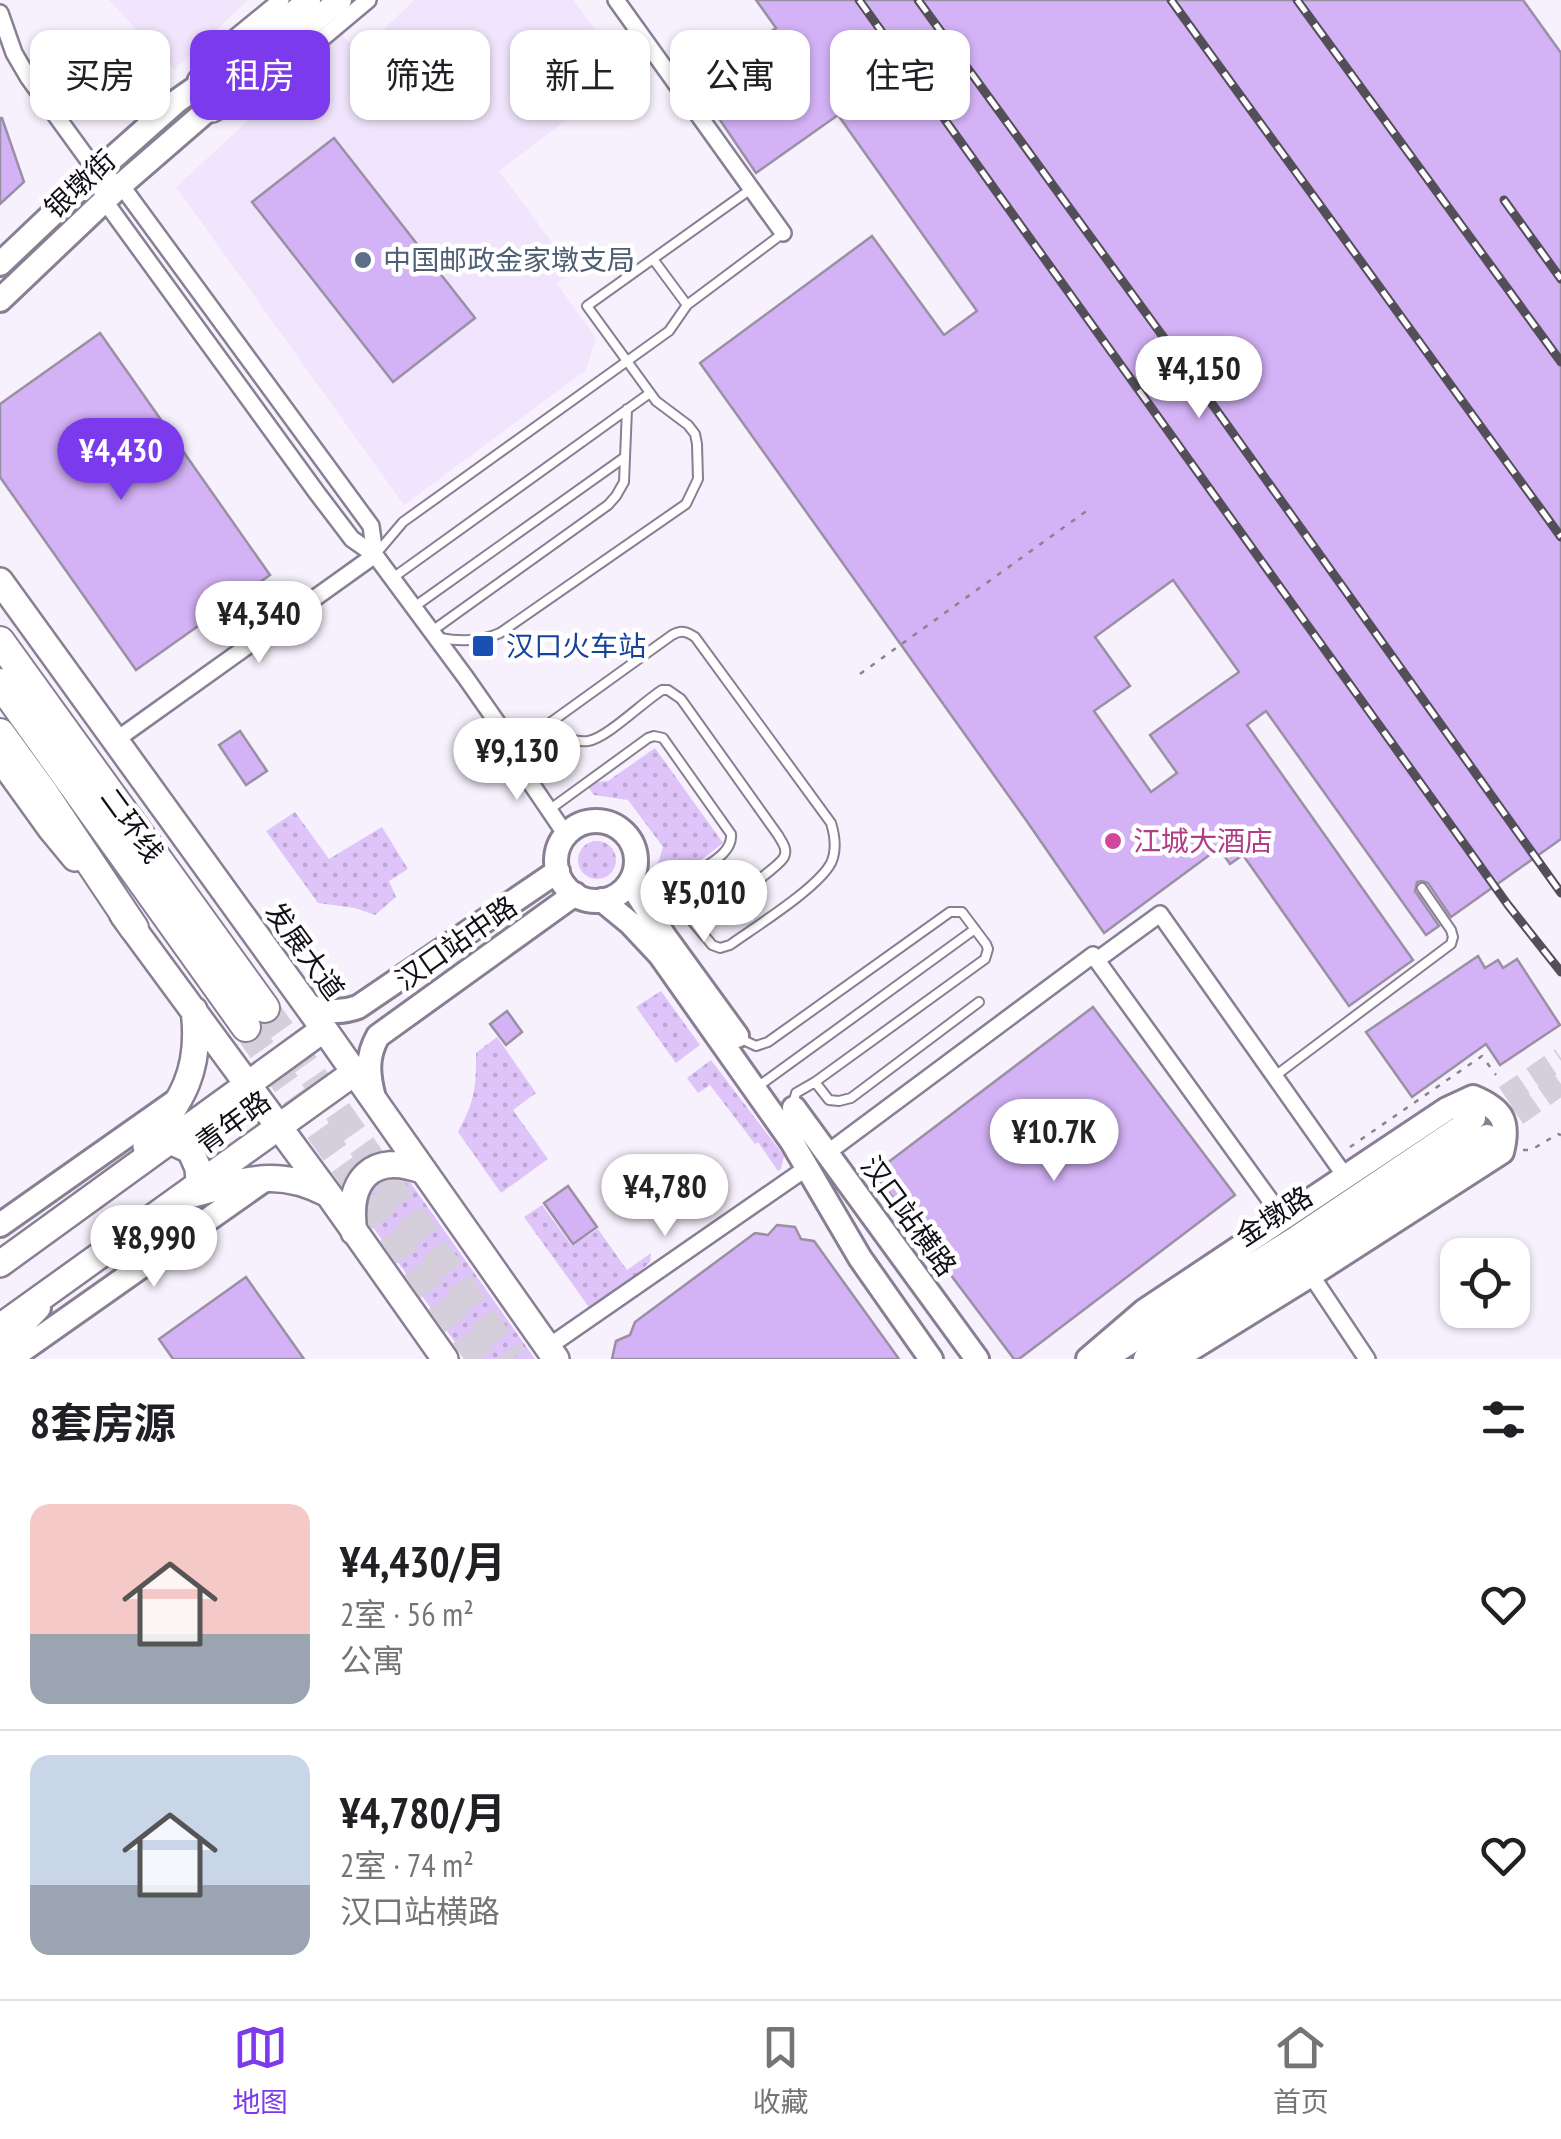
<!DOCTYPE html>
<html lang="zh">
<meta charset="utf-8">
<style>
body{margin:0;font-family:"PT Sans Narrow","Noto Sans SC",sans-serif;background:#f2f2f2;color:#202124;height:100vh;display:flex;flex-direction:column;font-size:38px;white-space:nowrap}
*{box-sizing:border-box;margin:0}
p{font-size:32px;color:#757577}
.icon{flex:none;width:55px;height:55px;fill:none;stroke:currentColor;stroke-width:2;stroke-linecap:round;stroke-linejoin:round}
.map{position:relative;height:1359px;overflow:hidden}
.side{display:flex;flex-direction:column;background:#fff;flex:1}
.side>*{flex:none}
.guide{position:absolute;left:30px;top:30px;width:1000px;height:90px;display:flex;gap:20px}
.tools{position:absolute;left:1440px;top:1238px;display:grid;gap:20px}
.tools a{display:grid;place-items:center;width:90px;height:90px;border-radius:20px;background:#fff;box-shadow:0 2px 8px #0004;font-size:50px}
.price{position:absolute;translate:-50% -85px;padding:0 22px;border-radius:35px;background:#fff;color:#222;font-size:32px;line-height:65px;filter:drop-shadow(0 2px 5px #0008)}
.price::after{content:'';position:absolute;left:50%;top:60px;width:30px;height:22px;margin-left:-15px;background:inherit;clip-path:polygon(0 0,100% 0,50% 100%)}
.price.current{background:#7c3aed;color:#fff}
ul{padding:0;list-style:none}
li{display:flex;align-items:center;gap:30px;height:250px;padding:0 30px}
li+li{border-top:2px solid #e0e0e0}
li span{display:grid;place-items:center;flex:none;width:280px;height:200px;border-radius:20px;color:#555}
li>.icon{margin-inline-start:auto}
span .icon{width:120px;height:120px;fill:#fffc;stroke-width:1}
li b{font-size:42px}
h2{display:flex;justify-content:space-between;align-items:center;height:120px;padding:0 30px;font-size:42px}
.pill{padding:0 35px;border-radius:20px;background:#fff;box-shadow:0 2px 8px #0004;font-size:35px;line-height:90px}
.pill.current{background:#7c3aed;color:#fff}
.tab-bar{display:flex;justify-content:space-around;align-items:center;height:140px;border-top:2px solid #e0e0e0;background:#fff;font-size:28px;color:#757577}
.tab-bar a{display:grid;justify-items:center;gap:5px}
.tab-bar .current{color:#7c3aed}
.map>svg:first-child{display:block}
.built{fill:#f0e5fc}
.grass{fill:url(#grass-dots)}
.building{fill:#d3b2f5;stroke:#9a90a4;stroke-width:2.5;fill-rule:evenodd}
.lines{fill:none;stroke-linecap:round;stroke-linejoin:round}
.secondary-tunnel{stroke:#d5cfdb;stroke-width:22;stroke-dasharray:22 11;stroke-linecap:butt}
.highway-tunnel{stroke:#d5cfdb;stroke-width:28;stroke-dasharray:28 14;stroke-linecap:butt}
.lane-casing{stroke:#887f92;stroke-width:12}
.street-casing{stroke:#887f92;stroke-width:20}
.secondary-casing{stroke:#887f92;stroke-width:28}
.primary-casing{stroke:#887f92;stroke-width:30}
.highway-casing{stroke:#887f92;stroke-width:32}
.path{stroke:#89848e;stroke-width:2.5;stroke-dasharray:5 8;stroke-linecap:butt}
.lane{stroke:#fff;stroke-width:8}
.street{stroke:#fff;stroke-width:15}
.secondary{stroke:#fff;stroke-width:22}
.primary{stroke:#fff;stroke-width:25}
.highway{stroke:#fff;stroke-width:28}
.rail-casing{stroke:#534f58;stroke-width:9}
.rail{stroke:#fff;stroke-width:5;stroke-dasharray:15;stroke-linecap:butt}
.service-dot{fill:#5c6f8a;stroke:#fff;stroke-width:4}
.transit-dot{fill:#1a4fb4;stroke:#fff;stroke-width:4}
.hotel-dot{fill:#d1479c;stroke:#fff;stroke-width:4}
.labels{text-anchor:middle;stroke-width:9;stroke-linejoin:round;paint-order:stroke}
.street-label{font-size:28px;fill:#120f16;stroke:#fff}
.service-label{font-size:28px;fill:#4e5e75;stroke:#fff;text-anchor:start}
.transit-label{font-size:28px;fill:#164399;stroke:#fff;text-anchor:start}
.hotel-label{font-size:28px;fill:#b23c85;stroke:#fff;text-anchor:start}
</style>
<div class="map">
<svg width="1561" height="1359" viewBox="0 0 1561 1359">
<defs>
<pattern id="grass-dots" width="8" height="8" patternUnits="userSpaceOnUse" patternTransform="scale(2.5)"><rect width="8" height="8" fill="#dec4f9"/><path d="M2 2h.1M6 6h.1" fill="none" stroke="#bda7d5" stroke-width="1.8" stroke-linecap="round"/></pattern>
</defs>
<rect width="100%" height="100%" fill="#f7f1fe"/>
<path class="built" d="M109 0H248L174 70Z
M414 0H573L627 74 499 171 573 271 557 284 596 338 586 370 404 505 176 187 342 34 359 53Z"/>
<path class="grass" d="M655 748 723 843 674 881 667 896 653 880 663 847 628 800 594 795 585 783 608 781Z
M295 812 329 859 382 827 408 869 389 881 396 897 375 915 355 908 318 903 266 831Z
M578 860a19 19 0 1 1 38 0a19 19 0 1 1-38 0Z
M661 991 700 1045 676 1063 636 1007Z
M497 1037 536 1093 513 1110 548 1159 501 1193 458 1132C475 1100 476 1089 476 1053Z
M711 1060 784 1156 781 1169 778 1171 758 1142 755 1144 710 1085 698 1093 687 1078Z
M378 1176H398L410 1182 535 1359H467L365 1216 368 1184Z
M542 1205 572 1246 598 1229 627 1270 651 1253 650 1262 631 1279 589 1307 524 1217Z"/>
<path class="building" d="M756 0H1523L1561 53V839L1451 917 1428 883 1422 881 1417 882 1415 891 1439 926 1426 935 1266 711 1247 725 1413 960 1349 1006 1243 855 1230 864 1219 848 1104 933 1026 820 700 363 872 236 944 335 977 311 838 115 756 173 695 83 776 28ZM1173 580 1239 672 1150 735 1177 773 1151 792 1094 711 1130 686 1095 637Z
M0 118H2L24 182 0 204Z
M334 138 475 318 393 382 252 202Z
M100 333 270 575 136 670 0 477V404Z
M240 731 267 771 246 785 219 745Z
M1478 956 1485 968 1498 960 1503 968 1517 959 1560 1025 1500 1065 1486 1044 1412 1097 1366 1032Z
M1093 1007 1235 1195 1019 1359H1014L874 1173Z
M507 1011 522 1032 506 1045 490 1024Z
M568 1186 597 1227 573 1244 544 1203Z
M777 1225 795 1227 801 1239 814 1241 899 1359H612L616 1341 630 1335 635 1322 755 1233 768 1235Z
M246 1277 304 1359H173L159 1339Z"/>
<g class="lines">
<path class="secondary-tunnel" d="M1478 1115 1561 1058
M1490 1134 1561 1084"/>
<path class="highway-tunnel" d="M265 1008 512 1359
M246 1027 481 1359"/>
<defs>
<path id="lane" d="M653 259 687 305
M375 555 403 522 669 331 687 305 782 234
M394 577 650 393
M414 607 625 457
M432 631 608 505 616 496 624 482 627 409
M440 638C461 642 480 642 500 633L686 504 698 479 697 444 695 434 688 425 656 401 587 306 751 189
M541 729C556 734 573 743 588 741 607 738 643 702 662 690H668L681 699 778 835C782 842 788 849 784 857 778 869 711 913 696 924
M515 748 672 635C681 630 686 631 695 637L831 823C835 836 837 850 831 863 818 888 755 927 730 945L720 948 712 945C704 934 682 912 679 899 674 872 734 864 731 834L663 738 654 736 648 738 549 810
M741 1039 756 1046 768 1042 950 912H962L986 944 988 949 985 959 815 1082 796 1093 793 1104
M1275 1076 1451 944 1453 937 1451 930 1422 888
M815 1082 829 1100 839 1101 851 1098 979 1002
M756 1088 975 929"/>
<path id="street" d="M616 0 783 233
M0 13 14 53 28 77 97 172 104 200 317 493 352 539 375 555 466 678 515 748 526 776 566 835
M196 79 226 45 281 0
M213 114 263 88 368 0
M97 172 121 185 371 526 375 555
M116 740 375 555
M1097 960 1160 914 1345 1176
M827 1153 1093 955 1283 1218
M1311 1275 1367 1359
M548 1347 808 1167"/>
<path id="secondary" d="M0 264 97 172 177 101 237 59 309 0
M0 300 121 185 248 75 340 0
M556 861a40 40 0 1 1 80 0a40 40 0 1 1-80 0Z
M630 883 665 937 737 1036
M602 900 630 923 660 955 792 1142 860 1258 931 1359
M307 1006C326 1011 339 1014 358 1007L558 871
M374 1098C368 1075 366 1057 378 1036L575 894
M794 1108 977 1359
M0 1225 176 1101
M0 1349 39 1308
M10 1359 267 1178
M1088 1359 1144 1311 1447 1109 1473 1097C1502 1109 1510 1121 1502 1152L1311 1275 1175 1359
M1104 1359 1297 1237 1474 1118
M1145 1359 1487 1136"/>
<path id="primary" d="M0 581 324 1029 556 1359
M0 758 51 829 75 858
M123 915 329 1195 445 1359
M168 1140 190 1150 198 1168 199 1183
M146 1146C182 1100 202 1071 194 1010
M193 1194C246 1181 276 1167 328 1194
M354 1232C346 1180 372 1151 424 1171
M0 1264 324 1029
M0 1327 355 1072"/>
<path id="highway" d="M0 641 265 1008
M0 683 246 1027
M0 733 43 792 134 928"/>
</defs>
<use href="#lane" class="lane-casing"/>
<use href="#street" class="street-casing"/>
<use href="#secondary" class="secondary-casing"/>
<use href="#primary" class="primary-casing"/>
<use href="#highway" class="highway-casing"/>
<path class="path" d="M860 674 1092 507
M1350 1147 1482 1056 1496 1075
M1523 1150H1531L1558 1134 1561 1135"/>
<use href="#lane" class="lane"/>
<use href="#street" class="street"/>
<use href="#secondary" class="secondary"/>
<use href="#primary" class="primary"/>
<use href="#highway" class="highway"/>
<defs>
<path id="rail" d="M859 0 1508 905 1561 972
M918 0 1215 408 1561 893
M1171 0 1561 537
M1297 0 1561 362
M1504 200 1561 279"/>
</defs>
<use href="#rail" class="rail-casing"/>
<use href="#rail" class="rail"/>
</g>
<circle class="service-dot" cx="363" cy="260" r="10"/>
<rect class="transit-dot" x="471" y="634" width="24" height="24" rx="5"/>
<circle class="hotel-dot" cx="1113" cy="841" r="10"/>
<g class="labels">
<g class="street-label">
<text transform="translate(80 184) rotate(-43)" y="10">银墩街</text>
<text transform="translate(132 825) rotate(54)" y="10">二环线</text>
<text transform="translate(456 943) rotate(-35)" y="10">汉口站中路</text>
<text transform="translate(305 951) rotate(54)" y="10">发展大道</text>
<text transform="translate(233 1122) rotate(-36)" y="10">青年路</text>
<text transform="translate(909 1216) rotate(54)" y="10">汉口站横路</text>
<text transform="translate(1274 1216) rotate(-33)" y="10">金墩路</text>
</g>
<g class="service-label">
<text x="383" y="270">中国邮政金家墩支局</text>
</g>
<g class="transit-label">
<text x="506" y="656">汉口火车站</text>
</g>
<g class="hotel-label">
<text x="1133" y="851">江城大酒店</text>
</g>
</g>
</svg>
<div class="tools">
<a><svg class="icon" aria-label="locate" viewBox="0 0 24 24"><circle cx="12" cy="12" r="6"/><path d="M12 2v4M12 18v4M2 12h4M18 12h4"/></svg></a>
</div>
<b class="price" style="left:1199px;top:421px">¥4,150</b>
<b class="price current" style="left:121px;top:503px">¥4,430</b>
<b class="price" style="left:259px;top:666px">¥4,340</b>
<b class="price" style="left:517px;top:803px">¥9,130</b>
<b class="price" style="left:704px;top:945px">¥5,010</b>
<b class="price" style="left:1054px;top:1184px">¥10.7K</b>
<b class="price" style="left:665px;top:1239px">¥4,780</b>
<b class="price" style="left:154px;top:1290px">¥8,990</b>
<div class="guide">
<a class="pill">买房</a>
<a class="pill current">租房</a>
<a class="pill">筛选</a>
<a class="pill">新上</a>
<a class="pill">公寓</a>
<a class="pill">住宅</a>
</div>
</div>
<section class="side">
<h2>8套房源<svg class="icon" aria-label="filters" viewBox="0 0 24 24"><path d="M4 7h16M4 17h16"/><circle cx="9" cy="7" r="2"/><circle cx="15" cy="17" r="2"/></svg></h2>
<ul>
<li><span style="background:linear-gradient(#f6c9c9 65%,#9aa5b1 0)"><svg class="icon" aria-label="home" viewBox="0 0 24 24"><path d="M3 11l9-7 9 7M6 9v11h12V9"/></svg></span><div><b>¥4,430/月</b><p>2室 · 56 m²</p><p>公寓</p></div><svg class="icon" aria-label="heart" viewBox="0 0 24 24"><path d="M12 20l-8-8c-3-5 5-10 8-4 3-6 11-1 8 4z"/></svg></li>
<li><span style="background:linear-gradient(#c9d6e8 65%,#9aa5b1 0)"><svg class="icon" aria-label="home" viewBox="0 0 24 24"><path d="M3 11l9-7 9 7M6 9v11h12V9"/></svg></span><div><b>¥4,780/月</b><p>2室 · 74 m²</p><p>汉口站横路</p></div><svg class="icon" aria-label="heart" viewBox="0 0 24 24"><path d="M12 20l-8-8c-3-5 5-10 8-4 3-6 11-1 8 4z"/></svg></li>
</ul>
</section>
<nav class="tab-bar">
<a class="current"><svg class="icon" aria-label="map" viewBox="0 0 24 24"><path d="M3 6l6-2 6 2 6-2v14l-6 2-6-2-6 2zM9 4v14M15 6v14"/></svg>地图</a>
<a><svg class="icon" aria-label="saved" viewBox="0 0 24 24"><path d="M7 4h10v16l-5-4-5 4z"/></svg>收藏</a>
<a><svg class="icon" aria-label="home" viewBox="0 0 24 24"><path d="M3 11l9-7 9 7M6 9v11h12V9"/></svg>首页</a>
</nav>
